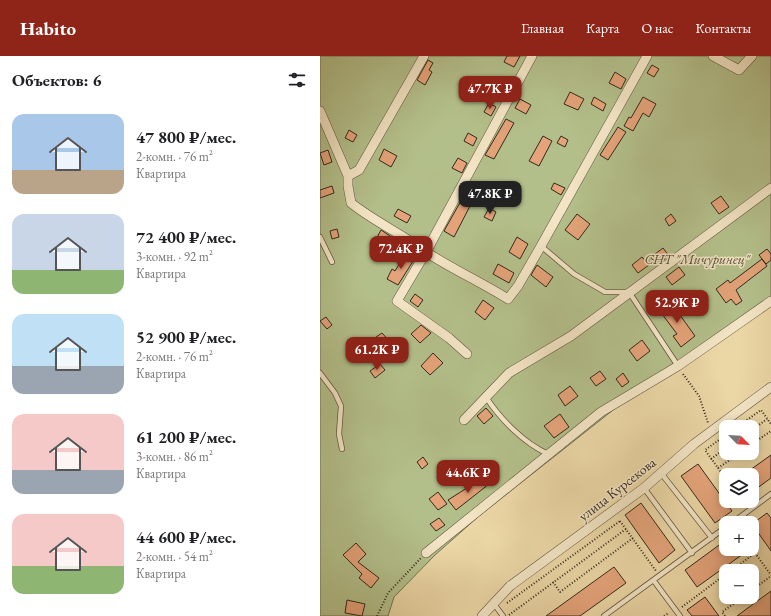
<!DOCTYPE html>
<html lang="ru">
<meta charset="utf-8">
<style>
body{margin:0;font-family:"EB Garamond",serif;background:#f6f6f6;color:#202124;height:100vh;display:flex;flex-direction:column;font-size:15px;white-space:nowrap}
*{box-sizing:border-box;margin:0}
p{font-size:13px;color:#757577}
.icon{flex:none;width:22px;height:22px;fill:none;stroke:currentColor;stroke-width:2;stroke-linecap:round;stroke-linejoin:round}
.map{position:relative;flex:1;overflow:hidden}
.details{display:flex;flex-direction:column;background:#fff;width:320px}
.details>*{flex:none}
.needle{width:26px;rotate:114deg}
.tools{position:absolute;left:399px;top:364px;display:grid;gap:8px}
.tools a{display:grid;place-items:center;width:40px;height:40px;border-radius:8px;background:#fff;box-shadow:0 2px 10px #0003;font-size:20px}
.price{position:absolute;translate:-50% -34px;padding:0 9px;border-radius:8px;background:#8f2418;color:#fff;font-size:13px;line-height:26px;filter:drop-shadow(0 1px 2px #0008)}
.price::after{content:'';position:absolute;left:50%;top:24px;width:12px;height:9px;margin-left:-6px;background:inherit;clip-path:polygon(0 0,100% 0,50% 100%)}
.price.active{background:#222;color:#fff}
ul{padding:0;list-style:none}
li{display:flex;align-items:center;gap:12px;height:100px;padding:0 12px}
li span{display:grid;place-items:center;flex:none;width:112px;height:80px;border-radius:12px;color:#555}
li>.icon{margin-inline-start:auto}
span .icon{width:48px;height:48px;fill:#fffc;stroke-width:1}
li b{font-size:17px}
h2{display:flex;justify-content:space-between;align-items:center;height:48px;padding:0 12px;font-size:17px}
header{display:flex;align-items:center;gap:24px;box-sizing:border-box;height:56px;padding:0 20px;background:#8f2418;color:#fff}
header strong{font-size:19px}
nav{display:flex;gap:22px;margin-inline-start:auto;font-size:14px}
main{display:flex;flex:1;min-height:0}
.map>svg:first-child{display:block}
.green{fill:#b3bf8a;stroke:#747454}
.building{fill:#e4a379;stroke:#34291d}
.lines{fill:none;stroke-linecap:round;stroke-linejoin:round}
.service-casing{stroke:#62543f;stroke-width:6}
.minor-casing{stroke:#62543f;stroke-width:10}
.path{stroke:#34291d;stroke-width:2;stroke-dasharray:1 2;stroke-linecap:butt}
.service{stroke:#f2e4c4;stroke-width:4.5}
.minor{stroke:#f2e4c4;stroke-width:9}
.labels{text-anchor:middle;stroke-width:3;stroke-linejoin:round;paint-order:stroke}
.park-label{font-size:14px;font-style:italic;fill:#544e38;stroke:#f2e4c4}
.street-label{font-size:14px;fill:#34291d;stroke:#f2e4c4}
</style>
<header>
<strong>Habito</strong>
<nav><a>Главная</a><a>Карта</a><a>О нас</a><a>Контакты</a></nav>
</header>
<main>
<section class="details">
<h2>Объектов: 6<svg class="icon" aria-label="filters" viewBox="0 0 24 24"><path d="M4 7h16M4 17h16"/><circle cx="9" cy="7" r="2"/><circle cx="15" cy="17" r="2"/></svg></h2>
<ul>
<li><span style="background:linear-gradient(#a9c7e8 70%,#b9a48a 0)"><svg class="icon" aria-label="home" viewBox="0 0 24 24"><path d="M3 11l9-7 9 7M6 9v11h12V9"/></svg></span><div><b>47 800 ₽/мес.</b><p>2-комн. · 76 m²</p><p>Квартира</p></div></li>
<li><span style="background:linear-gradient(#c9d6e8 70%,#8fb573 0)"><svg class="icon" aria-label="home" viewBox="0 0 24 24"><path d="M3 11l9-7 9 7M6 9v11h12V9"/></svg></span><div><b>72 400 ₽/мес.</b><p>3-комн. · 92 m²</p><p>Квартира</p></div></li>
<li><span style="background:linear-gradient(#bfe0f5 65%,#9aa5b1 0)"><svg class="icon" aria-label="home" viewBox="0 0 24 24"><path d="M3 11l9-7 9 7M6 9v11h12V9"/></svg></span><div><b>52 900 ₽/мес.</b><p>2-комн. · 76 m²</p><p>Квартира</p></div></li>
<li><span style="background:linear-gradient(#f6c9c9 70%,#9aa5b1 0)"><svg class="icon" aria-label="home" viewBox="0 0 24 24"><path d="M3 11l9-7 9 7M6 9v11h12V9"/></svg></span><div><b>61 200 ₽/мес.</b><p>3-комн. · 86 m²</p><p>Квартира</p></div></li>
<li><span style="background:linear-gradient(#f6c9c9 65%,#8fb573 0)"><svg class="icon" aria-label="home" viewBox="0 0 24 24"><path d="M3 11l9-7 9 7M6 9v11h12V9"/></svg></span><div><b>44 600 ₽/мес.</b><p>2-комн. · 54 m²</p><p>Квартира</p></div></li>
</ul>
</section>
<div class="map">
<svg width="451" height="560" viewBox="0 0 451 560">
<rect width="100%" height="100%" fill="#ebd6a5"/>
<filter id="stains"><feTurbulence type="fractalNoise" baseFrequency=".005" numOctaves="4"/><feColorMatrix values="0 0 0 0 .2 0 0 0 0 .09 0 0 0 0 .02 0 0 0 .5 -.17"/></filter>
<radialGradient id="worn" r=".72"><stop offset=".6" stop-color="#630" stop-opacity="0"/><stop offset="1" stop-color="#630" stop-opacity=".3"/></radialGradient>
<path class="green" d="M0 0H451V241L307 343 159 460 115 499 74 541 68 560H0Z"/>
<path class="building" d="M187 0H200L194 11 184 6Z
M108 4 113 7 109 14 112 16 105 29 97 24Z
M332 9 339 13 334 21 327 17Z
M295 16 306 23 301 33 289 27Z
M250 36 264 43 258 54 244 48Z
M274 41 286 48 283 55 271 48Z
M323 41 336 48 329 61 323 57 313 75 304 70 309 61 311 62Z
M200 43 211 49 206 58 195 52Z
M169 47 176 51 171 60 164 56Z
M186 63 194 67 174 103 165 99Z
M298 71 306 76 288 104 280 99Z
M29 74 37 79 33 86 25 82Z
M148 77 157 82 153 90 144 85Z
M223 80 232 85 219 110 209 105Z
M241 80 248 84 245 91 237 87Z
M64 93 77 100 71 111 59 104Z
M8 94 12 106 4 109 0 97Z
M138 102 147 107 142 117 132 112Z
M234 127 245 132 241 139 231 133Z
M12 130 14 137 0 142V134Z
M401 140 409 151 399 158 391 147Z
M142 143 151 148 134 181 124 175Z
M169 152 176 156 172 165 164 161Z
M78 153 91 160 87 167 74 160Z
M257 158 270 168 258 184 245 174Z
M351 158 356 165 349 170 345 163Z
M17 173 19 181 12 183 10 175Z
M61 174 73 182 67 194 54 187Z
M197 181 208 188 200 203 189 196Z
M343 192 349 200 340 206 339 204 335 207 331 201Z
M447 193 451 198V204L446 208 439 199Z
M86 197 95 202 78 229 67 223 72 213 75 215Z
M322 201 329 209 318 217 312 209Z
M442 203 447 210 416 234 422 245 416 249 411 243 406 247 396 233 408 224 410 227Z
M178 208 194 217 189 227 173 218Z
M217 209 233 221 226 231 211 219Z
M359 211 365 219 352 229 346 221Z
M95 238 103 244 98 251 90 245Z
M163 244 174 252 165 264 155 256Z
M350 245 375 280 361 291 353 280 357 278 339 254Z
M6 261 12 269 7 273 0 265Z
M101 269 111 277 100 287 91 278Z
M62 277 71 287 60 298 55 293 42 302 37 294Z
M322 284 330 295 317 305 309 294Z
M113 297 123 307 110 319 101 310Z
M60 308 65 314 55 322 50 315Z
M280 315 286 323 276 330 270 322Z
M303 317 309 326 302 331 296 323Z
M250 330 258 340 245 350 238 339Z
M166 352 173 360 164 368 157 360Z
M240 358 249 371 234 382 224 370Z
M451 399V422L432 436V419H423Z
M103 401 108 408 102 413 97 406Z
M378 408 412 455 395 467 361 420Z
M164 421 169 428 136 454 128 444Z
M118 436 127 448 118 454 109 443Z
M321 447 355 494 339 507 305 459Z
M447 457 451 462V495L432 468Z
M119 462 125 469 116 475 110 468Z
M406 484V493H419L423 498 377 531 365 514Z
M36 487 46 498 38 506 59 522 51 532 39 522 42 518 23 499Z
M294 511 306 527 260 560H226Z
M451 535V560H417Z
M385 541 399 560H372L367 554Z
M27 544 45 548 42 560 25 557Z"/>
<g class="lines">
<defs>
<path id="service" d="M0 181 12 206
M221 190 254 218 285 236H309L358 310
M0 317 15 337 21 350 19 378 22 393
M166 341C180 363 204 387 228 398
M341 417 392 482
M324 432 372 497
M412 467 451 438
M334 525 360 560
M174 548 183 560
M284 560 406 471"/>
<path id="minor" d="M212 0 106 196C132 213 161 226 188 243L198 230 221 190 327 0
M393 0 419 14 432 0
M0 55 28 120V130L31 147C55 166 82 178 106 196L77 245 129 282 147 298
M28 120 39 114 104 0
M144 364 189 317 251 280 451 132
M106 497 281 356 358 310 451 245
M162 560 190 530 324 432 374 388 451 331"/>
</defs>
<use href="#service" class="service-casing"/>
<use href="#minor" class="minor-casing"/>
<path class="path" d="M363 318 379 340 388 367
M417 371 441 354 451 368
M432 374 447 363
M406 379 385 394 406 423
M432 388 451 375
M391 403 406 392
M398 412 420 397
M421 445 424 449
M300 465 336 515
M435 497 451 519
M411 515 435 497 432 493
M233 526 240 536 313 482
M432 534 451 520
M187 547 300 465
M362 551 406 518
M189 559 306 473
M57 560 68 537 101 502
M344 560 349 557
M405 560 402 556 423 541"/>
<use href="#service" class="service"/>
<use href="#minor" class="minor"/>
</g>
<g class="labels">
<g class="park-label">
<text x="377" y="208">СНТ "Мичуринец"</text>
</g>
<g class="street-label">
<text transform="translate(297 433) rotate(-38)" y="5">улица Курсекова</text>
</g>
</g>
<rect width="100%" height="100%" filter="url(#stains)"/>
<rect width="100%" height="100%" fill="url(#worn)"/>
</svg>
<div class="tools">
<a><svg class="needle" viewBox="-14 -14 28 28"><path d="M0-13l5 13h-10z" fill="#e53935"/><path d="M0 13l5-13h-10z" fill="#757577"/></svg></a>
<a><svg class="icon" aria-label="layers" viewBox="0 0 24 24"><path d="M12 4l9 5-9 5-9-5zM3 14l9 5 9-5"/></svg></a>
<a>+</a>
<a>−</a>
</div>
<b class="price" style="left:170px;top:54px">47.7K ₽</b>
<b class="price active" style="left:170px;top:159px">47.8K ₽</b>
<b class="price" style="left:81px;top:214px">72.4K ₽</b>
<b class="price" style="left:357px;top:268px">52.9K ₽</b>
<b class="price" style="left:57px;top:315px">61.2K ₽</b>
<b class="price" style="left:148px;top:438px">44.6K ₽</b>
</div>
</main>
